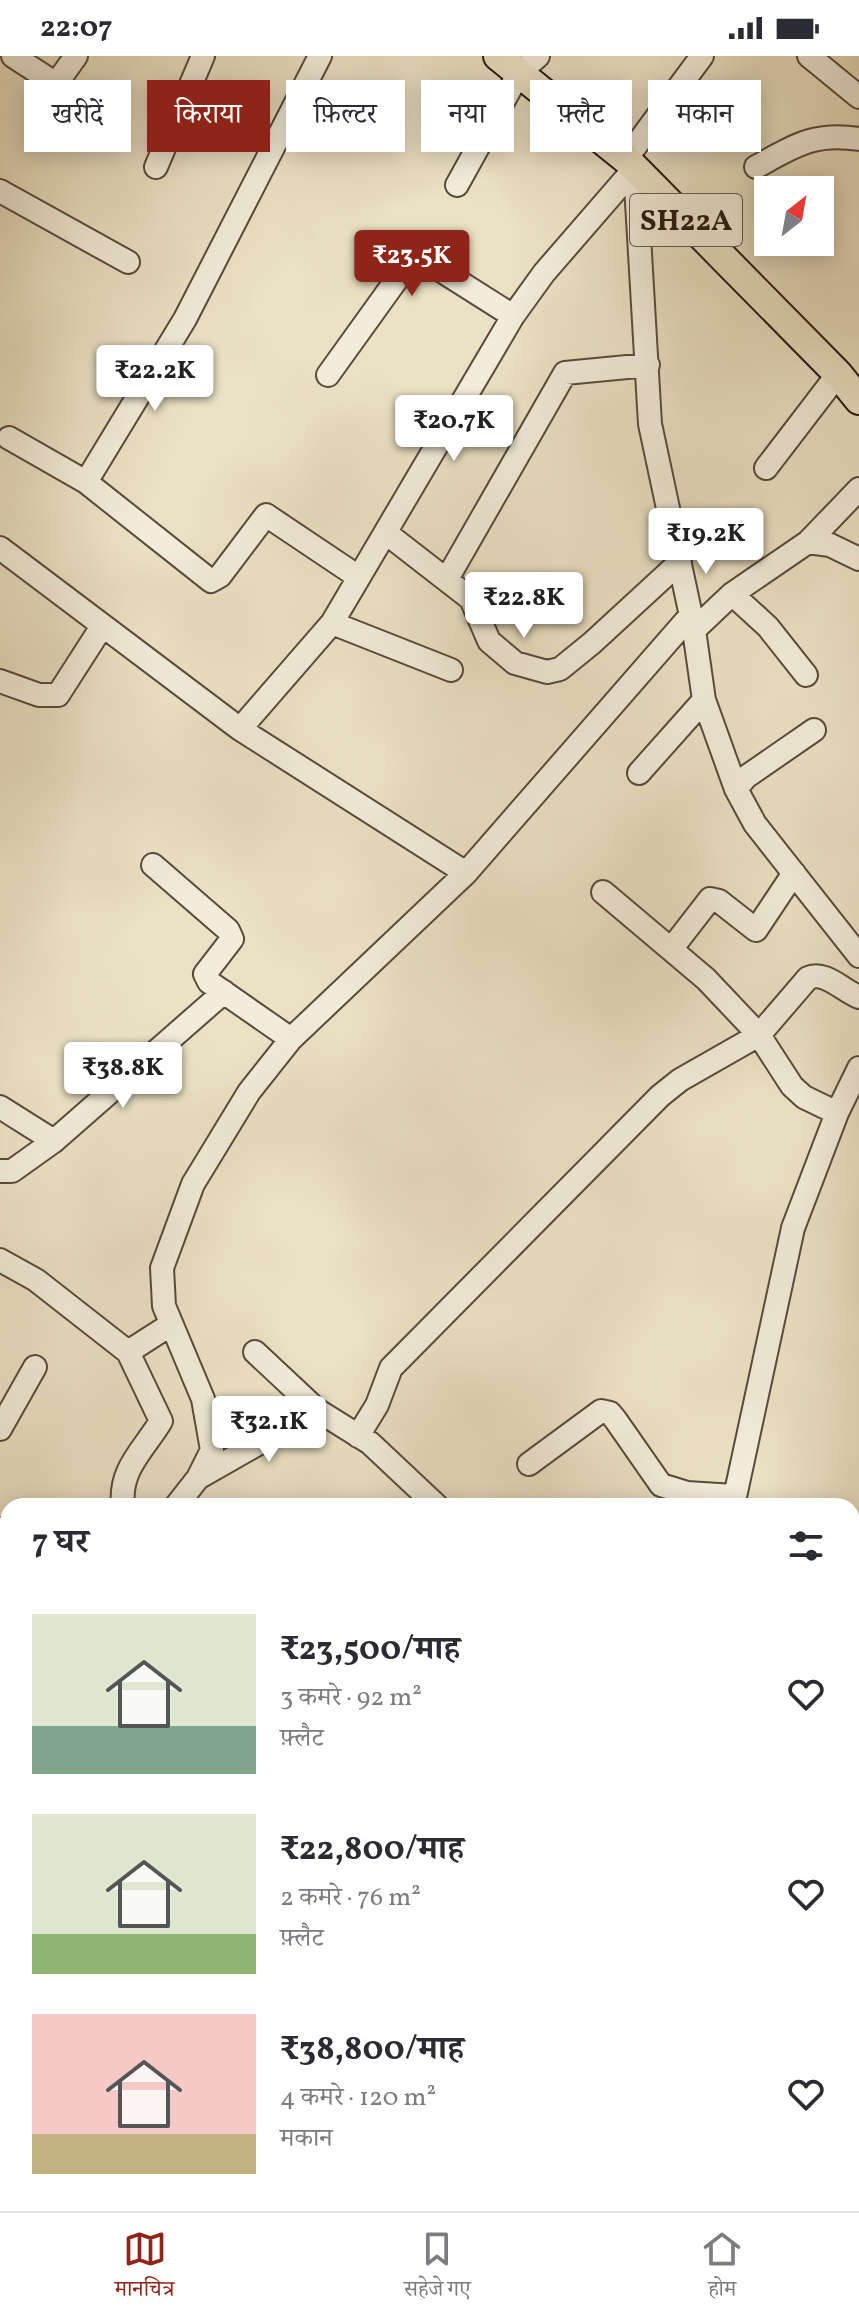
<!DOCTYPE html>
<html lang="hi">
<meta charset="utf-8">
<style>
body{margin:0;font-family:Vollkorn,"Noto Serif Devanagari",serif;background:#f7f7f7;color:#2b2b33;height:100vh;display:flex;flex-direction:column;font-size:30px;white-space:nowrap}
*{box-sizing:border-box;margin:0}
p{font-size:26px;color:#7c7c81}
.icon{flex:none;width:44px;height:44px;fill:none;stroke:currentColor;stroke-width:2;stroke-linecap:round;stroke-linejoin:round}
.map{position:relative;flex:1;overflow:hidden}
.drawer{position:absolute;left:0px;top:1442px;width:860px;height:714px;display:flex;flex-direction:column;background:#fff;border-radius:24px 24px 0 0;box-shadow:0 4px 20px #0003}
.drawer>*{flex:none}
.hud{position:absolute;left:24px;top:24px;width:812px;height:72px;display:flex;gap:16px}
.needle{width:52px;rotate:31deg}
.controls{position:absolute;left:754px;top:120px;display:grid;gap:16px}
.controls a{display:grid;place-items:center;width:80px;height:80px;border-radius:0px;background:#fff;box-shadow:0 4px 20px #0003;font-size:40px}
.price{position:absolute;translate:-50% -68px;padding:0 18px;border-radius:8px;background:#fff;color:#222;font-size:26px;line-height:52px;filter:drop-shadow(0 2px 4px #0008)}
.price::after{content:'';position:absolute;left:50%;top:48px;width:24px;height:18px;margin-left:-12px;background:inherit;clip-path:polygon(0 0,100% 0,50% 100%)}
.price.active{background:#8f2418;color:#fff}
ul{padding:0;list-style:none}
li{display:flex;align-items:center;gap:24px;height:200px;padding:0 32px}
li span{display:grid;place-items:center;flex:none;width:224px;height:160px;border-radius:0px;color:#555}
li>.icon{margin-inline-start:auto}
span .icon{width:96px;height:96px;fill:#fffc;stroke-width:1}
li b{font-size:34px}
h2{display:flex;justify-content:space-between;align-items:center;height:96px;padding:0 32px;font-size:34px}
.pill{padding:0 28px;border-radius:0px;background:#fff;box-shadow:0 4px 20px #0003;font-size:28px;line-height:72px}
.pill.active{background:#8f2418;color:#fff}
.status{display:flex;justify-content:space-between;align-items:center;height:56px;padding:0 40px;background:#fff;direction:ltr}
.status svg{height:22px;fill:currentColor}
.tab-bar{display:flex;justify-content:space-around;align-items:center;height:112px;border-top:2px solid #e1e1e2;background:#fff;font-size:22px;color:#7c7c81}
.tab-bar a{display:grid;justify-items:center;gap:4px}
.tab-bar .active{color:#8f2418}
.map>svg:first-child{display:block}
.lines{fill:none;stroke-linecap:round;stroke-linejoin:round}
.minor-casing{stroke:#584a3d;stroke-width:26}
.major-casing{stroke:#271710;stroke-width:32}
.minor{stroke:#f2ecd9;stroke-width:22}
.major{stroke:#ebe1c4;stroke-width:28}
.labels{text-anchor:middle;stroke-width:8;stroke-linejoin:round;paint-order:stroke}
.shield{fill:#f2ecd9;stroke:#64574c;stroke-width:2}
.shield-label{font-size:30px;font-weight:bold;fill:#271710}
</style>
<div class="status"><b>22:07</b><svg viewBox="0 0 49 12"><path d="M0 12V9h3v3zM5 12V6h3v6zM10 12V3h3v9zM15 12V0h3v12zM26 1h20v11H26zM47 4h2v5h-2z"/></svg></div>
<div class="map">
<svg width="859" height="2155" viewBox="0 0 859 2155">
<rect width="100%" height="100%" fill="#ebe1c4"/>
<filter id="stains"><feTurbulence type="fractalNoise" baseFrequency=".0025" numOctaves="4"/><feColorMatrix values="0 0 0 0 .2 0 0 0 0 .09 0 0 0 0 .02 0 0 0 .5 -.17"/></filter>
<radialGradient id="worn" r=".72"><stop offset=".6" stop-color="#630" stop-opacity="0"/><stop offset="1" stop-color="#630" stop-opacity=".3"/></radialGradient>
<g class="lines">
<defs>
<path id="minor" d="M13 0 56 28 76 0
M809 0 859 41
M626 103 702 0
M156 111 203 0
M756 111C794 90 814 76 859 83
M635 112 650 368 694 574 704 644 736 733 755 768 859 900
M457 129 519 17 538 0
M0 135 128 206
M328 319 415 198 513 260
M9 382 86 426 211 525 220 520 266 459 357 520
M766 412 838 318
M86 426 185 263 320 0
M386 477 471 543 489 585 515 607 547 616 560 613 592 587 680 506
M808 486 859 433
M0 492 240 673 466 817
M447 523 565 317 648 309
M732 538 768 571 806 619
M332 567 451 614
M694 574 732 538 808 486 830 489 859 503
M0 625 39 639H58L101 572
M240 673 332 567 513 260 544 217 635 112
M639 717 704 644
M736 733 746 721 814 674
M153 809 228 874 232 883 205 918 209 926 291 983
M603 836 706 923 759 979 792 1030 804 1041 837 1057
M672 892 710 843 719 845 756 874 794 817
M0 1051 54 1085
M0 1115H12L54 1085 224 936
M0 1204 36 1224 128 1296 161 1365C143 1395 119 1413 123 1450
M128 1296 170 1269
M255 1296 317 1354 370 1387 437 1450
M0 1373 35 1311
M358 1380 377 1349 391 1312 660 1040 680 1024 759 979 808 922C825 914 843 935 859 941
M529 1408 601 1355 610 1357 615 1363 661 1429 687 1437 734 1440
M198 1422 317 1354
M176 1450 198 1422 212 1394 203 1343 164 1250 162 1212 193 1128 249 1036 291 983 466 817 691 559
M733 1450 793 1172 837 1057 859 1012
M0 1473 8 1474
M0 1685 8 1674
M0 1747 8 1753
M0 1873 8 1875
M852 1997 859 2006
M852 2107 859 2109
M0 2123 8 2134
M18 2148 24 2155
M200 2148 206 2155
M552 2148 562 2155
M253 2155 259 2148
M807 2155 811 2148"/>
<path id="major" d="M498 0 626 103 838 318 859 344"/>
</defs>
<use href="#minor" class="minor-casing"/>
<use href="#major" class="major-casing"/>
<use href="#minor" class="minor"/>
<use href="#major" class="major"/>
</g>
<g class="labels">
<rect class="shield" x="630" y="138" width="112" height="52" rx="6"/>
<g class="shield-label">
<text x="686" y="174">SH22A</text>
</g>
</g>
<rect width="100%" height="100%" filter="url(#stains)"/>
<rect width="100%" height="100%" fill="url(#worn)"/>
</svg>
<div class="controls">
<a><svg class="needle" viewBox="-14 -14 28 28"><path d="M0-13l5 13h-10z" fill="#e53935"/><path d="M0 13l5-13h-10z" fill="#7c7c81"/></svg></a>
</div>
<b class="price active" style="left:412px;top:242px">₹23.5K</b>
<b class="price" style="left:155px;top:357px">₹22.2K</b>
<b class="price" style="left:454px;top:407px">₹20.7K</b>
<b class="price" style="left:706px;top:520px">₹19.2K</b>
<b class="price" style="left:524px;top:584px">₹22.8K</b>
<b class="price" style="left:123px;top:1054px">₹38.8K</b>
<b class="price" style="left:269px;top:1408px">₹32.1K</b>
<div class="hud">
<a class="pill">खरीदें</a>
<a class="pill active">किराया</a>
<a class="pill">फ़िल्टर</a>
<a class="pill">नया</a>
<a class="pill">फ़्लैट</a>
<a class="pill">मकान</a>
</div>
<section class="drawer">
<h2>7 घर<svg class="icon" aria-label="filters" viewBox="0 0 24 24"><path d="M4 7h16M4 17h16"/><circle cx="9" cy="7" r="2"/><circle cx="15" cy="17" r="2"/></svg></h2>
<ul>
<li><span style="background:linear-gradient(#dfe7d0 70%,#7fa58c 0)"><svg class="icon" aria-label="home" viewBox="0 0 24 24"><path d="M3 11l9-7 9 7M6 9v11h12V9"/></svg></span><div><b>₹23,500/माह</b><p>3 कमरे · 92 m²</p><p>फ़्लैट</p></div><svg class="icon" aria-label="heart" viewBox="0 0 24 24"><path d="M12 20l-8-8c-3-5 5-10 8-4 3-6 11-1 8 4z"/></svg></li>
<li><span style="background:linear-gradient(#dfe7d0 75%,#8fb573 0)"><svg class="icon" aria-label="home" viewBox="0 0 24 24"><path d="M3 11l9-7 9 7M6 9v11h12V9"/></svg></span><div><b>₹22,800/माह</b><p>2 कमरे · 76 m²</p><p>फ़्लैट</p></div><svg class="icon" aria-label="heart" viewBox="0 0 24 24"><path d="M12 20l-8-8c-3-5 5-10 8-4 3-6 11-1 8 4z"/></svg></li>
<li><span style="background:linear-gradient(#f6c9c9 75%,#c2b280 0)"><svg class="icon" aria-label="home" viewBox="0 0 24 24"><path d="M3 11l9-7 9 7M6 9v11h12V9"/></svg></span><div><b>₹38,800/माह</b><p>4 कमरे · 120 m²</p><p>मकान</p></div><svg class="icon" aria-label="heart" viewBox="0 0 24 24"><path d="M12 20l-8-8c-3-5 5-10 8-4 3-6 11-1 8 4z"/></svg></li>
</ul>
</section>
</div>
<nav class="tab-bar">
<a class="active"><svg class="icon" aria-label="map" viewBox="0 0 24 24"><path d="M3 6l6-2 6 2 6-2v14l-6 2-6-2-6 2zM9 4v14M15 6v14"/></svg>मानचित्र</a>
<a><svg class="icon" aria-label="saved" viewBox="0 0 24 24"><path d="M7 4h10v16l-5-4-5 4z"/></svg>सहेजे गए</a>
<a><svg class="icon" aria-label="home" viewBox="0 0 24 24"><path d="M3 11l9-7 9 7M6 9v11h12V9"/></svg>होम</a>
</nav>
